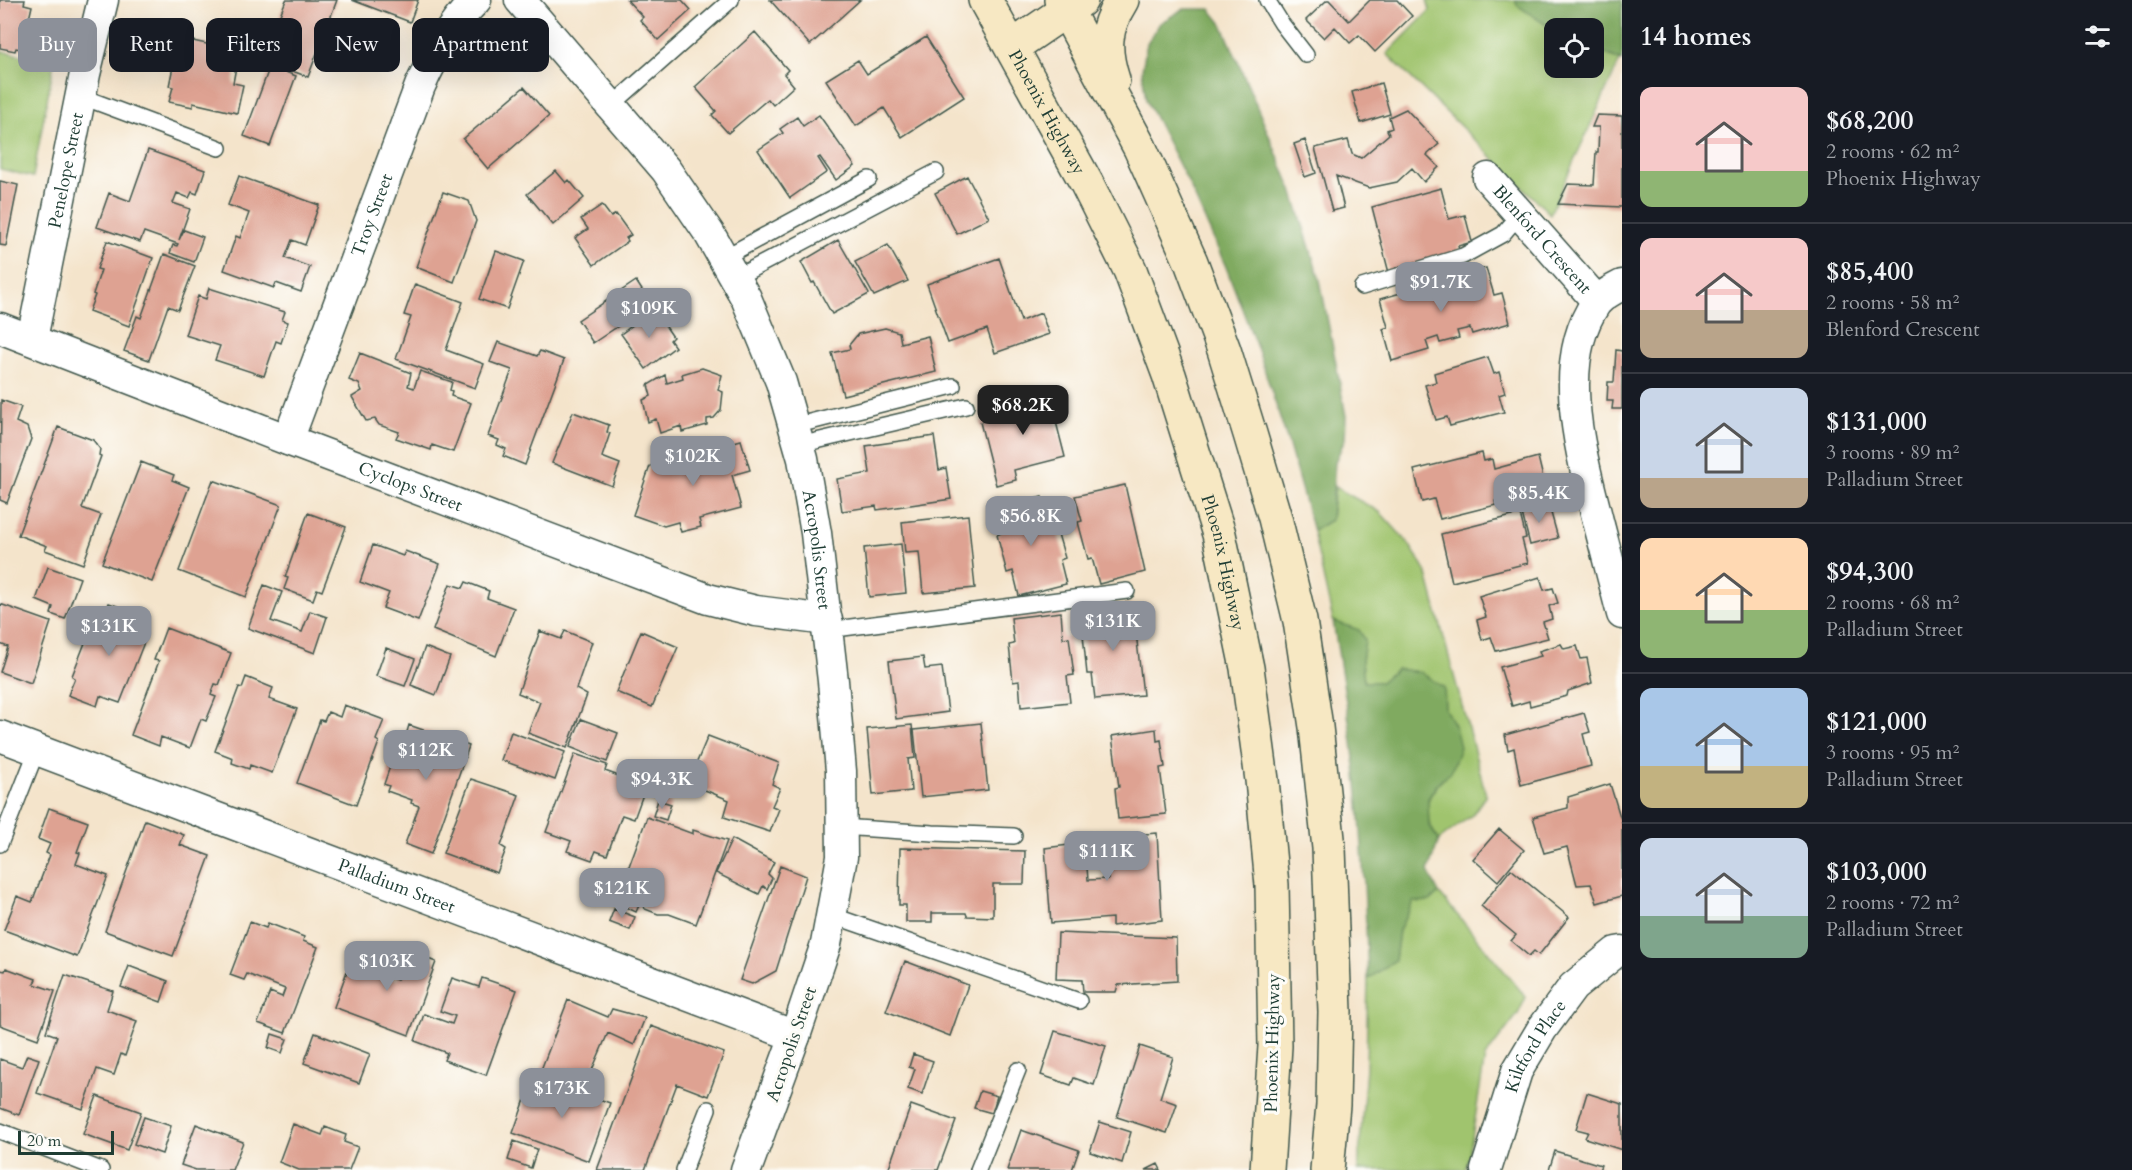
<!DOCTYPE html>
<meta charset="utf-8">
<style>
body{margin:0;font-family:Cardo,serif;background:#242831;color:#f1f3f6;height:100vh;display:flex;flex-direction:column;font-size:22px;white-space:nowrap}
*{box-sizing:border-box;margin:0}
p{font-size:20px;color:#9ea1a6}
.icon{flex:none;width:33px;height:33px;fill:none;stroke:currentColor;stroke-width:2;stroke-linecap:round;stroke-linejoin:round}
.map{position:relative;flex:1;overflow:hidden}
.sheet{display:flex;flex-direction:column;background:#171b24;width:510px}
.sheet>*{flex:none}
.hud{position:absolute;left:18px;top:18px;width:570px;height:54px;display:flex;gap:12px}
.controls{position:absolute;left:1544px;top:18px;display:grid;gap:12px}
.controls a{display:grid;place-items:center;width:60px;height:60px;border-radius:12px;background:#171b24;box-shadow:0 6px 24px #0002;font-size:30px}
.scale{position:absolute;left:18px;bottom:15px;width:96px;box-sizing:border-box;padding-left:6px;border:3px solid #1f3d34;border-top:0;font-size:16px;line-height:21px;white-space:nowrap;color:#1f3d34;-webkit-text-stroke:4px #fdfcf7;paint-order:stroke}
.price{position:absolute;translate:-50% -51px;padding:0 14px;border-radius:12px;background:#8c9099;color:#fff;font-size:20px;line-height:39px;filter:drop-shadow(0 2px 3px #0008)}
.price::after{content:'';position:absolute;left:50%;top:36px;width:18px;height:14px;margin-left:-9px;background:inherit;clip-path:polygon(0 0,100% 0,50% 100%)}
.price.selected{background:#222;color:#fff}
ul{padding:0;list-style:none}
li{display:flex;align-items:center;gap:18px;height:150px;padding:0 18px}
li+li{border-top:2px solid #363941}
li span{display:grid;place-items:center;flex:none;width:168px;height:120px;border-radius:12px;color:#555}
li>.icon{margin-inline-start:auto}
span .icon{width:72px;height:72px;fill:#fffc;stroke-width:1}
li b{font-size:26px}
h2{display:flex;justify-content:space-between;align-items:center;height:72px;padding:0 18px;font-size:26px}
.tag{padding:0 21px;border-radius:12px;background:#171b24;box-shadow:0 6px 24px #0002;font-size:21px;line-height:54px}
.tag.selected{background:#8c9099;color:#fff}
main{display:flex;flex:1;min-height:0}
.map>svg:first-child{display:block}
.green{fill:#a0c46e;stroke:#608051;stroke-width:1.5}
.forest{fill:#80aa61;stroke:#50744a;stroke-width:1.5}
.building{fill:#dea292}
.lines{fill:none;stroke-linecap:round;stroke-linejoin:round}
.lane-casing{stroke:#3f564b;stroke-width:18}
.street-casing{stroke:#3f564b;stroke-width:33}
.secondary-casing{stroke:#3f564b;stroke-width:36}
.lane{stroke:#fff;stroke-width:15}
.street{stroke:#fff;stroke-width:30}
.secondary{stroke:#f7e8c3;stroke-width:33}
.labels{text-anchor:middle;stroke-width:6;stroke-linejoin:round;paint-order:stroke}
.street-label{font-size:18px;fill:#1f3d34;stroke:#fdfcf7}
</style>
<main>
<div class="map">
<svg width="1622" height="1170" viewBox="0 0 1622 1170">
<rect width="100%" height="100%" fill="#fdfcf7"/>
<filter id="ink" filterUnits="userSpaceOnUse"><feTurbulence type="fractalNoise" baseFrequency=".0167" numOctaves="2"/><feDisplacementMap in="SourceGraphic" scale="12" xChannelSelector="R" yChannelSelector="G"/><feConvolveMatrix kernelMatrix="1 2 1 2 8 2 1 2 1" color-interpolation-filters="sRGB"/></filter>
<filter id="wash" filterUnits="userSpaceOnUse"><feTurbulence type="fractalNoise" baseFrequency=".008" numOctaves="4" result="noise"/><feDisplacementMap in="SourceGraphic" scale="24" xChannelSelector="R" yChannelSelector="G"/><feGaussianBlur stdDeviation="1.35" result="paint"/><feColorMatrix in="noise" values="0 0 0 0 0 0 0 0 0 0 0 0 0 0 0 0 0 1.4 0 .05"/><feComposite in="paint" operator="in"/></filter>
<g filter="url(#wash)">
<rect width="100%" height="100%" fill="#f4e4cb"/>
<path class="green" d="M1427 0H1515L1517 5 1554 30V68H1593V48L1620 60 1550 214 1387 54 1430 10Z
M0 51 54 62 33 177 0 169Z
M1335 487 1380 512 1409 544 1426 571 1486 795 1472 815 1439 840C1418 811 1426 793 1451 772L1455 727 1445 709 1444 688 1420 672 1396 669 1381 682H1364L1362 661 1365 640 1359 630 1333 621 1313 531 1331 520Z
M1439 893 1526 997 1518 1014 1485 1057 1469 1156 1465 1170H1358L1366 1067 1368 979 1395 960 1399 930 1413 902 1430 901Z"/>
<path class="forest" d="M1515 0H1622V61L1593 48V28H1554V30L1517 5Z
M1183 9H1210L1222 24 1292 190 1320 280 1346 416 1345 439 1335 462 1331 520 1313 531 1288 442 1259 353 1226 267 1188 182 1146 100 1142 70 1147 43 1160 23Z
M1333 621 1359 630 1365 640 1362 661 1364 682H1381L1396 669 1420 672 1444 688 1445 709 1455 727 1460 747 1451 772 1437 784 1428 799 1429 826 1439 840 1428 871 1439 893 1430 901 1413 902 1399 930 1395 960 1368 979C1366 921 1364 864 1359 806 1354 744 1343 683 1333 621Z"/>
<g id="blocks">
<path class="building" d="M0 0H25L24 4 32 6 26 32 31 36 29 46 26 50 16 48 15 51 0 48Z
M286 0H337L308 77 269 62 284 23 278 20Z
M352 0H418L410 22Z
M627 0H682L691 10 658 40 640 20 643 17Z
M770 0H860L810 45Z
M1327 0H1329L1349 21 1370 0H1397L1412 16 1375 52 1359 35 1350 43 1335 27 1324 38 1306 20Z
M755 32 788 70 784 74 794 86 773 105 768 99 728 133 712 115 716 111 695 87Z
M170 36 239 51 233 83 243 85 237 113 193 103V107L169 102 173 87 169 86 174 62 165 60Z
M926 37 964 97 902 137 884 108 856 126 826 80 858 60 867 74Z
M270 66 296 76 270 146 244 136Z
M1381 83 1390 114 1361 123 1352 92Z
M524 87 549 116 488 169 463 139Z
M1406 109 1439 144 1427 155 1439 167 1424 182 1412 168 1397 182 1369 188 1336 176 1344 208 1332 211 1315 148 1348 140 1352 154 1361 158 1389 134 1387 130 1392 128 1389 117Z
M819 115 855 166 836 180 820 157 818 158 827 172 790 198 758 150 783 133 780 129 797 117 803 126Z
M1597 115 1622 116V207L1558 204 1568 184 1594 185 1596 152H1598L1599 127H1592Z
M1305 140 1316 173 1305 177 1294 144Z
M148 150 205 170 197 194 192 192 189 198 177 193 173 203 190 209 179 240 184 230 203 237 194 262 170 253 173 245 177 246 178 244 144 232 140 242 97 227 109 193 130 201Z
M556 171 566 183 569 180 584 198 553 225 527 194Z
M239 176 319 205 305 245 292 240 285 258 310 267 301 292 276 283 274 288 224 270 236 236 240 238 249 213 228 205Z
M967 176 989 218 957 234 935 193Z
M0 181 18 185 6 246 0 245Z
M1441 188 1449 219 1465 215 1472 242 1458 246 1460 254 1389 273 1372 207Z
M443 192 469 201 476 221 454 282 416 267Z
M602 205 611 217 616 214 631 235 626 238 628 241 594 265 575 238 588 229 581 219Z
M838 240 869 294 832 314 814 282 812 283 801 262Z
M107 241 153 258 129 326 89 311 95 295 93 294 101 270 97 269Z
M888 245 908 281 874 296 855 262Z
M496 251 524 261 507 309 479 299Z
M164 254 195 266 178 310 168 306 149 360 124 351 137 316 141 318Z
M999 258 1021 321 1041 313 1049 334 995 353 987 329 948 343 927 284Z
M1486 268 1494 295 1502 293 1510 323 1472 334 1470 328 1457 331 1459 338 1440 343 1438 337 1426 341 1429 350 1392 361 1383 329 1388 327 1380 299Z
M636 281 651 304 593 343 578 320Z
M415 284 463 302 446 350 484 364 475 388 396 359 411 317 404 315Z
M209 288 285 312 282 320 288 322 281 343 276 341 264 376 215 360 220 346 185 335 198 296 206 299Z
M648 309 656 320 660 318 673 337 670 340 675 347 646 369 621 334 634 324 631 320Z
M885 328 899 332 901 343 928 336 936 372 843 395 832 353 850 349 849 345 858 334Z
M498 342 537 356 540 351 564 360 525 465 503 456 506 449 497 445 499 440 488 436 512 370 490 362Z
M1616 350 1622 351V409H1612L1613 401H1607L1608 382H1614Z
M360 353 411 373 408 386 414 388 420 371 452 382 450 390 452 391 451 396 471 403 453 452 432 445 431 450 396 438 399 432 379 425 375 419 366 421 352 397 362 391 359 384 349 380Z
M1488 357 1494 374 1499 372 1505 393 1499 395 1504 412 1450 426 1447 417 1436 420 1425 385 1436 382 1434 373Z
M702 368 722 375 718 390 723 392 721 410 714 418 707 419V425L682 432 681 426 660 433 656 419 648 422 643 400 651 396 648 385 665 375 667 383 683 378 682 374Z
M1052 390 1058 414H1054L1065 457 1014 470 1016 480 996 485 980 422 1006 415 1003 403Z
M1 400 21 407 16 422 27 427 31 439 7 503 0 500Z
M573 412 609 425 607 432 610 433 602 457 620 464 612 486 552 463Z
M58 427 93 440 100 449 99 455 101 456 82 508 101 515 83 564 45 550 47 546 18 535Z
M934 436 939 470 946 468 951 499 877 510 876 506 842 511 837 479 870 473 866 446Z
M741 440 750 470 732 475 741 508 699 519 701 527 681 532 678 522 664 526 633 515 650 466Z
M1482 453 1484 461 1492 459 1494 469 1538 457 1546 490 1506 500V498L1495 501 1496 505 1440 519 1434 499 1422 502 1414 470Z
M141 462 174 475 172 480 189 487 152 582 102 563Z
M213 480 281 505 246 597 179 571Z
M1125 485 1145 572 1099 584 1092 558 1088 559 1078 522 1082 521 1075 496Z
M1042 497 1048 522 1054 520 1065 558 1060 560 1066 584 1019 596 1013 571 1007 573 997 535 1001 533 995 510Z
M1548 502 1558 538 1530 545 1521 509Z
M308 513 346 527 322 591 317 589 313 600 284 589 288 578 285 577Z
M1520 514 1526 538 1522 539 1528 563 1452 582 1441 534Z
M968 515 975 588 923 593 919 552 905 553 902 522Z
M901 544 906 593 869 597 864 548Z
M373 545 403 556 405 551 440 564 418 621 383 608 389 593 360 582Z
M48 567 80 578 65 619 51 614 53 607 36 600Z
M1540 577 1544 590 1553 588 1558 603 1549 606 1552 619 1543 622 1548 638 1496 651 1491 637 1482 640 1477 620 1486 617 1479 596Z
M466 582 489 591 487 598 514 608 496 656 433 630 450 584 463 588Z
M264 585 282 592 271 621 302 632 310 611 327 617 315 653 248 628Z
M109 603 146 617 138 637 145 640 120 703 100 696 97 706 68 695 75 678 72 676 94 620 101 623Z
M0 604 51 622 31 683 0 672 8 647 0 644Z
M1133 605 1143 695 1095 699 1092 674H1087L1083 635H1088L1085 610Z
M1061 612 1063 638 1069 637 1074 675 1067 676 1070 702 1021 707 1019 681 1013 682 1009 645 1014 644 1011 618Z
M166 628 231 653 219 685 215 684 211 695 216 697 206 721 201 719 190 748 161 737 159 746 131 735 159 661 154 660Z
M540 631 561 639 565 631 592 642 576 689 587 695 567 748 528 733 540 702 518 693Z
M641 631 678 647 652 707 616 692Z
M1561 644 1564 649 1577 646 1581 659 1587 658 1592 683 1568 691 1567 696 1530 706 1529 701 1512 706 1500 667 1541 656 1539 651Z
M425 647 450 657 436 695 411 685Z
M386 648 415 659 405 686 376 676Z
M923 657 925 669 942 667 948 712 896 719 889 661Z
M246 677 273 688 269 699 297 709 272 773 250 765 249 769 232 763 233 758 215 751 239 687 242 688Z
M344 705 384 720 376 740 379 742 356 805 297 783 320 720 324 721 328 712 340 717Z
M1584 713 1590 732 1583 734 1591 766 1521 785 1514 748 1508 750 1505 735Z
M581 719 618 733 607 762 570 747Z
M981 723 988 790 921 797 914 730Z
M409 725 469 746 431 854 405 844 419 806 411 803 412 800 387 791 389 786 384 784 400 737 405 739Z
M912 725 915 758 908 759 911 791 873 795 867 729Z
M1156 729 1157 741 1161 740 1165 767 1160 768 1166 814 1118 819 1115 788 1119 787 1112 736Z
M511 732 565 752 555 780 501 760Z
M708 736 779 763 772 784 780 788 772 806 779 809 770 832 724 817 729 800 688 783Z
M575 754 607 765 605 771 646 786 634 819 622 815 607 855 596 851 592 860 567 851 571 841 546 832Z
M471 779 519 795 501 846 506 849 497 873 443 853Z
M1610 784 1622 823V896L1597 903 1591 884 1577 885 1567 847 1544 853 1533 817 1568 808V797Z
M658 800 671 804 666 820 653 816Z
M49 808 88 822 77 852 80 853 76 864 108 876 77 957 4 930 17 896 32 902 50 855 46 853 50 844 38 839Z
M647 817 693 834V830L727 841 696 924 669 914H658L645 909 641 901 636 912 621 905 617 899Z
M145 820 184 835 180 845 210 856 173 956 105 931Z
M1499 829 1524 850 1498 881 1473 859Z
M1157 833 1162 920 1112 926V918L1051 923 1045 848 1085 843 1088 880 1108 879 1106 837Z
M732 839 774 862 768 874 772 878 767 889 763 886 759 894 716 873Z
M900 848 1025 851 1024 884H993V917L967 916 966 913H932V922H906V905H899Z
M780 866 806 876 776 971 752 984 740 980Z
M1511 869 1569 917 1539 955 1534 951 1529 956 1511 941 1516 935 1481 906Z
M614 909 635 917 630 930 609 922Z
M250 922 266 928 268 923 304 937 303 941 318 947 285 1033 258 1023 270 992 282 997 285 989 247 974 244 980 230 975Z
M1058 933 1176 938 1177 981 1118 985 1116 992H1083L1082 980 1056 979Z
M399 948 436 962 409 1035 334 1007 350 963 397 980 400 972 391 968Z
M905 961 968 985 950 1036 886 1011Z
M129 966 168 981 161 1002 121 987Z
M6 968 36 979 34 984 55 991 38 1039 0 1025V970L5 971Z
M65 975 113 991 107 1010 137 1021 125 1056 121 1054 114 1075 97 1069 83 1109 37 1093 57 1036 46 1032Z
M452 978 479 987 482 978 517 990 486 1075 444 1060 447 1053 415 1041 424 1014 452 1024 455 1016 440 1011Z
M568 1000 608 1017 612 1009 645 1018 634 1045 608 1033 583 1091 539 1075Z
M651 1026 724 1053 708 1096 677 1084 645 1170H597Z
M1055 1031 1106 1046 1094 1085 1074 1078 1071 1085 1041 1075Z
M315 1033 370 1054 359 1083 304 1063Z
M272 1034 287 1039 282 1053 268 1048Z
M1140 1046 1173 1057 1160 1098 1177 1104 1167 1133 1117 1117Z
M913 1054 933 1061 922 1094 908 1089 915 1069 909 1067Z
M27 1055 39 1059 19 1115 0 1108V1059L22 1067Z
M537 1077 610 1103 589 1161 513 1133 527 1094 531 1095Z
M980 1091 997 1096 992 1113 974 1108Z
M1587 1093 1622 1104V1150L1585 1138 1588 1132 1576 1129Z
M97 1096 141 1112 127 1150 83 1134Z
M911 1105 956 1121 938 1170H888Z
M144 1117 171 1126 162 1154 134 1144Z
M1100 1122 1131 1132 1122 1163 1090 1152Z
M196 1124 243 1142 232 1170H196L181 1165Z
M293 1124 322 1135 325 1127 346 1135 344 1142 358 1147 349 1170H299L279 1162Z
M1021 1130 1079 1150 1072 1170H1007Z
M514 1141 537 1149 531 1168 508 1160Z
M1555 1151 1601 1165 1599 1170H1549Z
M1158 1164 1161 1170H1146Z"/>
</g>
</g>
<g filter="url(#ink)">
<use href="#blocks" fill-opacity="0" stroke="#3f564b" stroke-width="1.5"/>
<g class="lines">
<defs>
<path id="lane" d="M1267 0 1282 24 1306 55
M80 96 219 148
M611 106 731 0
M723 258 869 179
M735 278 936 172
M1362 287 1463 256 1503 234 1520 214
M794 426 953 386
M799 445 966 406
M828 630 1127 591
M841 827 933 833 1014 836
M0 844 37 750
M831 915 1079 1001
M0 1131 101 1170
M684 1170 708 1109
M978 1170 1018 1070"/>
<g id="street">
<path id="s1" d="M520 0 666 170 709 233 746 298 781 382 803 459 816 533 833 681 841 771 842 857 826 944 795 1036 746 1170"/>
<path id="s2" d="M1488 178 1597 301"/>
<path d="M1622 285C1614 289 1602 295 1596 303 1554 364 1582 456 1598 521 1606 552 1614 583 1622 614"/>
<path id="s3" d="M0 328 288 440 708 599 756 611 827 620"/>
<path id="s4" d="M32 339 85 74 103 0"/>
<path id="s5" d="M288 440 420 86C434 55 451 24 476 0"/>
<path id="s6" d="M0 736 795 1036"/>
<path id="s7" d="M1486 1170 1517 1071 1542 1029 1573 987 1616 952 1622 951"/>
</g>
<g id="secondary">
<path id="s8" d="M985 0 1087 184 1130 270 1169 375 1219 534 1247 668 1262 780 1272 885 1275 1046 1267 1170"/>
<path d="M1061 0 1140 148 1191 262 1224 350 1250 434 1275 518 1300 621 1316 727 1329 848 1335 1012 1333 1105 1327 1170"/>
<path d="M1012 47 1081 0"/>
<path d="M1113 80C1103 48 1104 29 1122 0"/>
</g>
</defs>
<use href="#lane" class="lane-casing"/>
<use href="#street" class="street-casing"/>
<use href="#secondary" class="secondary-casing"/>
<use href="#lane" class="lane"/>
<use href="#street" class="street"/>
<use href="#secondary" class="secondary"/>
</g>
</g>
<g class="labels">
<g class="street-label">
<text dy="6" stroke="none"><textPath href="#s8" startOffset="128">Phoenix Highway</textPath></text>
<text dy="6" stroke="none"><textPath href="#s4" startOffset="172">Penelope Street</textPath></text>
<text dy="6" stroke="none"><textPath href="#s5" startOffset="240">Troy Street</textPath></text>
<text dy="6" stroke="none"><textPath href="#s2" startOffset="82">Blenford Crescent</textPath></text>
<text dy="6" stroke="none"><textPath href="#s3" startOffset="440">Cyclops Street</textPath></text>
<text dy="6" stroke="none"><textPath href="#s1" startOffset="638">Acropolis Street</textPath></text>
<text dy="6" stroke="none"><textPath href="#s8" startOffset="614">Phoenix Highway</textPath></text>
<text dy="6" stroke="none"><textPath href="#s6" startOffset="424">Palladium Street</textPath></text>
<text transform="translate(1272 1043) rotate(-89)" y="6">Phoenix Highway</text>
<text transform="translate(791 1044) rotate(-71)" y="6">Acropolis Street</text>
<text dy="6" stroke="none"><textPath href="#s7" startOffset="134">Kiltford Place</textPath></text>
</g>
</g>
</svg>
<div class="controls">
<a><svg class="icon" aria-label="locate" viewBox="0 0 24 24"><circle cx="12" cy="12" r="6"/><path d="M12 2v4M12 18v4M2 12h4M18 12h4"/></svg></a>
</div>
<div class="scale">20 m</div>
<b class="price" style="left:1441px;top:313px">$91.7K</b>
<b class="price" style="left:649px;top:339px">$109K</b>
<b class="price selected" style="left:1023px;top:436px">$68.2K</b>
<b class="price" style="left:693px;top:487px">$102K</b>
<b class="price" style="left:1539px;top:524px">$85.4K</b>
<b class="price" style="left:1031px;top:547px">$56.8K</b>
<b class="price" style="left:1113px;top:652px">$131K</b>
<b class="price" style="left:109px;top:657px">$131K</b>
<b class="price" style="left:426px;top:781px">$112K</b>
<b class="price" style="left:662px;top:810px">$94.3K</b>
<b class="price" style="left:1107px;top:882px">$111K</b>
<b class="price" style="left:622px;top:919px">$121K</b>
<b class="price" style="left:387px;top:992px">$103K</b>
<b class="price" style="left:562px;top:1119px">$173K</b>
<div class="hud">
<a class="tag selected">Buy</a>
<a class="tag">Rent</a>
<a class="tag">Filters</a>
<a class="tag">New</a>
<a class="tag">Apartment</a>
</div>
</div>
<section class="sheet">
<h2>14 homes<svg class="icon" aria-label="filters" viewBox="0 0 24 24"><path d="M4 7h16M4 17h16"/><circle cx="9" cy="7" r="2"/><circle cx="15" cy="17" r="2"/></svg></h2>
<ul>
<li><span style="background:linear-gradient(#f6c9c9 70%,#8fb573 0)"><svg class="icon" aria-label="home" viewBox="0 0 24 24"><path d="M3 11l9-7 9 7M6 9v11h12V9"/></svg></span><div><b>$68,200</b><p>2 rooms · 62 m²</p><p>Phoenix Highway</p></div></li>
<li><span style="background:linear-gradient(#f6c9c9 60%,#b9a48a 0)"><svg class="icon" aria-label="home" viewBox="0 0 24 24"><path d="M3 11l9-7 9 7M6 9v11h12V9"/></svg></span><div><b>$85,400</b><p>2 rooms · 58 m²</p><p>Blenford Crescent</p></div></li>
<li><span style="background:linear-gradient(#c9d6e8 75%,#b9a48a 0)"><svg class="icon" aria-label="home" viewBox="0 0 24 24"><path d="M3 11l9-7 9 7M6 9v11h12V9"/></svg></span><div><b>$131,000</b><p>3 rooms · 89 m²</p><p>Palladium Street</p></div></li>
<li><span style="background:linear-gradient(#ffd9b3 60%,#8fb573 0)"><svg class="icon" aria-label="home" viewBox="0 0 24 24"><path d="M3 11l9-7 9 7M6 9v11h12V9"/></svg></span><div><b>$94,300</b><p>2 rooms · 68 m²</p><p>Palladium Street</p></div></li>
<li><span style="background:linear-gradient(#a9c7e8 65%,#c2b280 0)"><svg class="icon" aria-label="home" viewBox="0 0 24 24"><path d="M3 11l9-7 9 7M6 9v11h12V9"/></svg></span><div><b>$121,000</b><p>3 rooms · 95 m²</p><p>Palladium Street</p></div></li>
<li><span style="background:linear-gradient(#c9d6e8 65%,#7fa58c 0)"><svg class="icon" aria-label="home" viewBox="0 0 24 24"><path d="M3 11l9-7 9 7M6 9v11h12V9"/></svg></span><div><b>$103,000</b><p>2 rooms · 72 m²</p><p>Palladium Street</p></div></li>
</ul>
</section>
</main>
